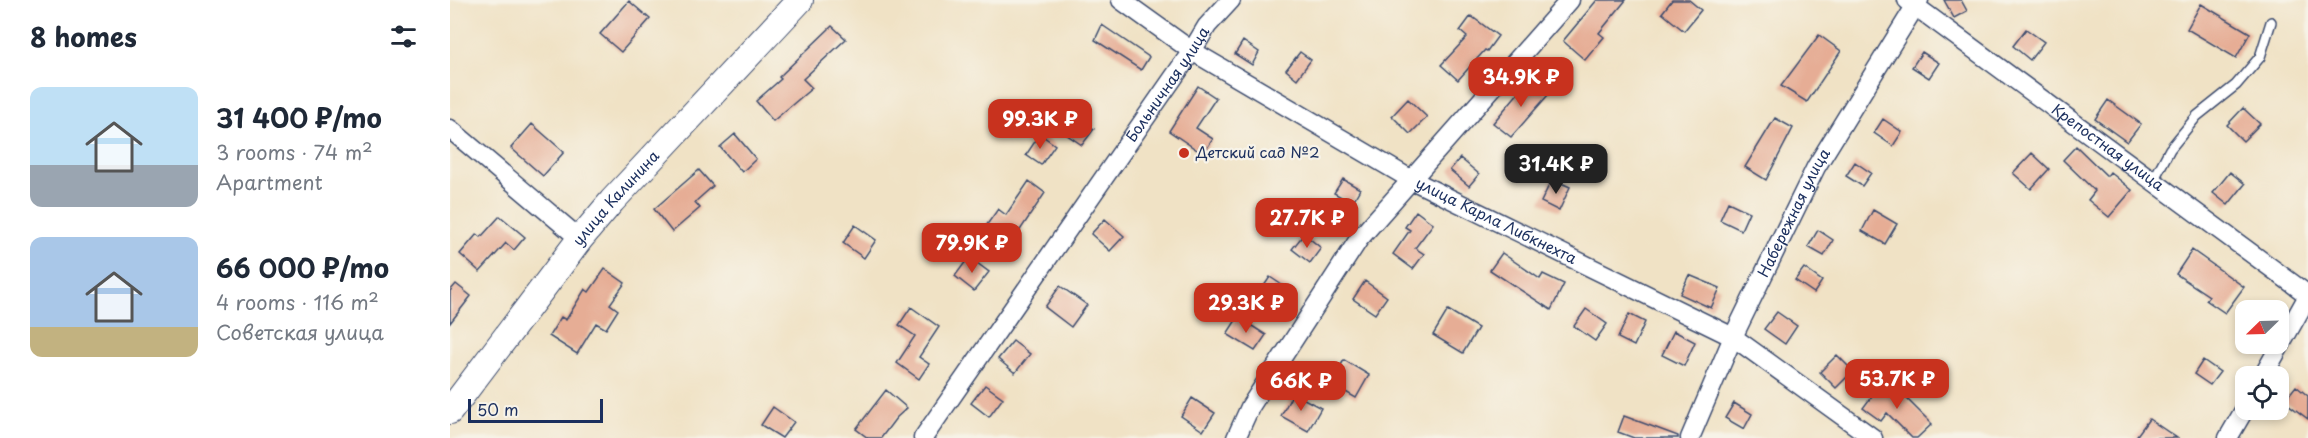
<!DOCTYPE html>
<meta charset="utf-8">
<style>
body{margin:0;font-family:"Playpen Sans",sans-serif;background:#f2f2f3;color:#1f2937;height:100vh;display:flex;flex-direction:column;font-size:22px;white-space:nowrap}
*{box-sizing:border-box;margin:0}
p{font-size:20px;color:#747a83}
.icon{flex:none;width:33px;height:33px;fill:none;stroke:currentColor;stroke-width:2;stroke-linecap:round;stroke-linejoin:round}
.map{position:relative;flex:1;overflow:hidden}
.details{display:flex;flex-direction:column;background:#fff;width:450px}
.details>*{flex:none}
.needle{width:39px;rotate:247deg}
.controls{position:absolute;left:1785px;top:300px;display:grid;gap:12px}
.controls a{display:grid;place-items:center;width:54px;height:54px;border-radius:12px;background:#fff;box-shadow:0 3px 9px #0003;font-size:30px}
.scale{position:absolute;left:18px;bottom:15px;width:135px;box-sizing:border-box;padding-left:6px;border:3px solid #1b2f5e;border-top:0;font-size:16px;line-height:21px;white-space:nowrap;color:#1b2f5e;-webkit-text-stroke:4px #f7f3e8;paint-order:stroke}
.price{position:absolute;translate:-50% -51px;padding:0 14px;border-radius:12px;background:#c8321e;color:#fff;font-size:20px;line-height:39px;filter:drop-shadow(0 2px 3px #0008)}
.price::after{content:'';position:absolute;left:50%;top:36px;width:18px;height:14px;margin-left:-9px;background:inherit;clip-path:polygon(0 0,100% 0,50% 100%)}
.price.current{background:#222;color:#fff}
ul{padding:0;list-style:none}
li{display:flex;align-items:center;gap:18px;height:150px;padding:0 30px}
li span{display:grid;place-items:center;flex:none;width:168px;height:120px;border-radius:12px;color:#555}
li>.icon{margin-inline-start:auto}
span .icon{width:72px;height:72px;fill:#fffc;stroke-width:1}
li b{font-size:26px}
h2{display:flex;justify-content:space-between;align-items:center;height:72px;padding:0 30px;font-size:26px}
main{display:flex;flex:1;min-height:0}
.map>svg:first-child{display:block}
.building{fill:#e6ad95}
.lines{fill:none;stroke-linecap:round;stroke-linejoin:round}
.lane-casing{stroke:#3b4a6d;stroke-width:12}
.street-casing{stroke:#3b4a6d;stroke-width:21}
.secondary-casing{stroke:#3b4a6d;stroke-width:28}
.lane{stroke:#fff;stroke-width:9}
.street{stroke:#fff;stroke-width:18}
.secondary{stroke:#fff;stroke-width:26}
.poi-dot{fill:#c8321e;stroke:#f7f3e8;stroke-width:2}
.labels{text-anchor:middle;stroke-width:4.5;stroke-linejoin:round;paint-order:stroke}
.street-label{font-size:15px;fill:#1b2f5e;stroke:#f7f3e8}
.poi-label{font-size:15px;fill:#1b2f5e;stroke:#f7f3e8;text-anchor:start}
</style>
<main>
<section class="details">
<h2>8 homes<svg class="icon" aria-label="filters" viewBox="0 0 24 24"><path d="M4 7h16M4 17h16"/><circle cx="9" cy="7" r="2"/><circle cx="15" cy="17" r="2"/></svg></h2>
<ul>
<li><span style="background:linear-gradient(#bfe0f5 65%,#9aa5b1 0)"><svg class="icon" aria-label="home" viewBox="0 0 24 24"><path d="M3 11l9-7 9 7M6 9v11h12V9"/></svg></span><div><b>31 400 ₽/mo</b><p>3 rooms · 74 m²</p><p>Apartment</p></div></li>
<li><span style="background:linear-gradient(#a9c7e8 75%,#c2b280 0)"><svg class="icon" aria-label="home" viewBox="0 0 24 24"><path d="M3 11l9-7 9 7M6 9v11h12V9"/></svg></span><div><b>66 000 ₽/mo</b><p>4 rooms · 116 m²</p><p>Советская улица</p></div></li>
</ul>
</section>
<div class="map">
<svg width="1858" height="438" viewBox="0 0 1858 438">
<rect width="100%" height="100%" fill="#f7f3e8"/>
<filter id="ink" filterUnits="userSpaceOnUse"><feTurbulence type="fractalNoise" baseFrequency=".0167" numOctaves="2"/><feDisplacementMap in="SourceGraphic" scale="12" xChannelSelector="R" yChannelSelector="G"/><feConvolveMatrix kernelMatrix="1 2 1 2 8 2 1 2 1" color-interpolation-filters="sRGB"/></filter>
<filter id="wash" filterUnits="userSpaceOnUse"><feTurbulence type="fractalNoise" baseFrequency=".008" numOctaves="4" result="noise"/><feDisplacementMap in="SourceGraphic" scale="24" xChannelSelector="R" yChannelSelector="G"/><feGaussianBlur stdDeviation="1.35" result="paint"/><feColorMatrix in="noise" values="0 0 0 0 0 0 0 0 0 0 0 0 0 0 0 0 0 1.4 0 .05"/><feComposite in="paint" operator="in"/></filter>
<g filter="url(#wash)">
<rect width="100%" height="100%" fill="#f0e2c5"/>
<g id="blocks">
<path class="building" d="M1147 0H1176L1149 33 1154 37 1135 60 1113 41Z
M1222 0H1239L1251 10 1234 31 1212 13Z
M1494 0H1511L1517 11 1504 18Z
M179 1 200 19 171 52 150 34Z
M1751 4 1800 33 1786 58 1737 29Z
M1021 16 1048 36 1037 51 1035 50 1008 80 991 65 1017 37 1010 31Z
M652 25 699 57 691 70 645 40Z
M382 26 396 39 353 79 362 88 323 121 306 101 331 79 329 77Z
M1576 29 1594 42 1580 60 1563 46Z
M1369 35 1391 51 1357 102 1331 86Z
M793 41 809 52 802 65 785 54Z
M850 52 861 60 847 79 836 70Z
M1472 52 1489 63 1479 78 1462 67Z
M1080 79 1098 95 1061 137 1043 123Z
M748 86 766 98 746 128 763 139 753 154 719 131Z
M958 99 977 117 960 134 942 116Z
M1658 100 1691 124 1677 142 1645 119Z
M1793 108 1810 124 1793 141 1777 125Z
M621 114 644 129 632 145 610 130Z
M1325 118 1343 128 1316 180 1295 167Z
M1433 119 1452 132 1443 146 1424 133Z
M82 124 114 152 93 176 61 148Z
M285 134 306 159 292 172 270 147Z
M590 134 605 145 591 165 576 155Z
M1626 146 1657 176 1660 172 1682 190 1659 217 1638 200 1645 191 1613 160Z
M1582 153 1599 169 1581 189 1563 173Z
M1010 158 1029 174 1019 186 1000 170Z
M1405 162 1421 173 1412 186 1396 176Z
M249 170 263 186 245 202 250 208 222 232 204 209Z
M1780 172 1795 184 1778 205 1763 193Z
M893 179 910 189 902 203 884 193Z
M1102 179 1120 187 1109 211 1091 202Z
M579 181 595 193 556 251 531 233 548 209 556 215Z
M1278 202 1299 212 1291 230 1270 220Z
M1423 210 1447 224 1435 244 1412 231Z
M966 211 983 224 965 248 974 254 963 269 943 254 960 230 955 227Z
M50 216 75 237 64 250 56 243 30 272 10 254 27 234 31 237Z
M655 219 674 236 660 251 641 234Z
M405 225 426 240 414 258 393 243Z
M1368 230 1383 240 1374 256 1358 247Z
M854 234 871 248 860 263 842 249Z
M1742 250 1794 287 1775 313 1756 300 1759 296 1726 274Z
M1052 253 1090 279 1093 274 1114 284 1101 310 1040 270Z
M519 257 539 272 524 291 505 276Z
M1354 268 1372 281 1364 293 1345 280Z
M155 269 175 283 160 304 168 310 156 329 146 323 127 354 99 336 111 317 116 320 135 289 139 292Z
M1239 275 1270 288 1261 308 1230 294Z
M820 277 841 291 828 310 807 296Z
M915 281 937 297 925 314 903 299Z
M6 284 21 296 0 323V291Z
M610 286 637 305 621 327 595 307Z
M461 307 489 327 469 357 479 364 469 379 447 363 465 336 449 325Z
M1136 309 1157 324 1145 341 1124 326Z
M998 310 1028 328 1013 353 983 335Z
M1327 312 1347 326 1335 344 1314 329Z
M1179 314 1195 322 1184 346 1168 338Z
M788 317 816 335 805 351 777 334Z
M1224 331 1245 342 1234 366 1212 355Z
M563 341 580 354 565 373 548 359Z
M1387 355 1403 371 1386 388 1370 372Z
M894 360 919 375 906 398 880 383Z
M1753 360 1770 372 1760 385 1744 374Z
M1433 381 1455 397 1482 424 1467 438H1462L1437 413 1431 421 1413 408Z
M535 385 553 398 539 417 521 403Z
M1846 386 1858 396V419L1834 401Z
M436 390 457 408 446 418 431 438H418L406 429Z
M843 393 871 408 858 431 831 416Z
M742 398 765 413 753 431 731 416Z
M1284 403 1302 414 1294 429 1275 418Z
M323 407 344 422 332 438 311 425Z
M1174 416 1228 436V438H1184L1168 432Z
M1699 419 1727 438H1685Z"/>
</g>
</g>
<g filter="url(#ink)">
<use href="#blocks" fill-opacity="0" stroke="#3b4a6d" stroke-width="1.5"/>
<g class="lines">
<defs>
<path id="lane" d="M1703 181 1720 149 1747 116 1786 85 1810 57 1821 22"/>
<g id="street">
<path id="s1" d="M671 0 742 51 962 180 1283 337 1423 438"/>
<path id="s2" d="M1457 0 1858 295"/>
<path d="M0 129 130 239"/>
<path d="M1813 376 1858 296"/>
<path id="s3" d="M473 438 742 51 757 26 781 0"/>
<path d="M786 438 800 407 909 239 1120 0"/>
<path id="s4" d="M1240 438 1283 337 1366 167 1469 0"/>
<path d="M1778 438 1796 407"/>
</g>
<g id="secondary">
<path id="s5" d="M0 411 130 239 162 201 350 0"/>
</g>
</defs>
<use href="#lane" class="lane-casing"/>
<use href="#street" class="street-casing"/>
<use href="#secondary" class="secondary-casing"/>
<use href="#lane" class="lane"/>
<use href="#street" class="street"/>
<use href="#secondary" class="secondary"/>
</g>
</g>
<circle class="poi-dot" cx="734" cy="153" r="6"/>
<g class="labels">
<g class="street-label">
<text dy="5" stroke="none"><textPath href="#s3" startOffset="430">Больничная улица</textPath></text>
<text dy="5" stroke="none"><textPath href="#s2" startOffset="249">Крепостная улица</textPath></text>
<text dy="5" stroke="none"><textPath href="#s5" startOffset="270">улица Калинина</textPath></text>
<text dy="5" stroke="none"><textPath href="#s4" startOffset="248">Набережная улица</textPath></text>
<text dy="5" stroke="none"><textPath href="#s1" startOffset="436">улица Карла Либкнехта</textPath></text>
</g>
<g class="poi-label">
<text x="746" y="158">Детский сад №2</text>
</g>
</g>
</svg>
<div class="controls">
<a><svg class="needle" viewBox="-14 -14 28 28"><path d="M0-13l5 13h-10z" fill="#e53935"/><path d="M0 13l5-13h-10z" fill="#747a83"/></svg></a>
<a><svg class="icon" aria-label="locate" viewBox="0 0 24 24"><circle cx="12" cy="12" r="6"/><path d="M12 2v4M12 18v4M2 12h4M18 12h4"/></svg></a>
</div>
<div class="scale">50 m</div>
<b class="price" style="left:1071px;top:108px">34.9K ₽</b>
<b class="price" style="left:590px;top:150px">99.3K ₽</b>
<b class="price current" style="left:1106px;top:195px">31.4K ₽</b>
<b class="price" style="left:857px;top:249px">27.7K ₽</b>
<b class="price" style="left:522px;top:274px">79.9K ₽</b>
<b class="price" style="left:796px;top:334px">29.3K ₽</b>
<b class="price" style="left:1447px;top:410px">53.7K ₽</b>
<b class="price" style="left:851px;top:412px">66K ₽</b>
</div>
</main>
